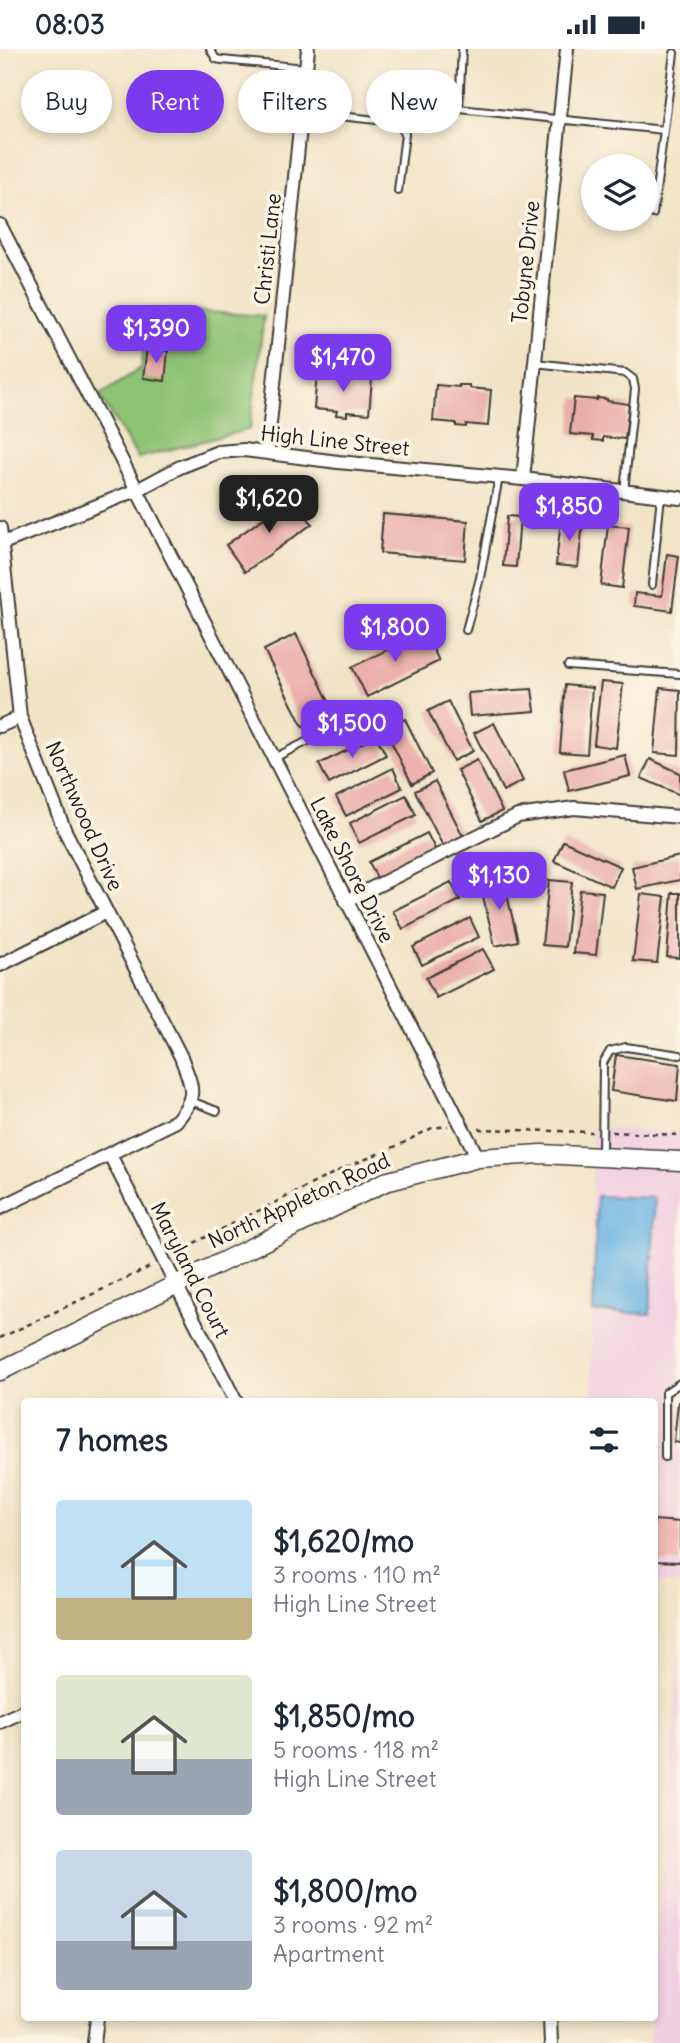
<!DOCTYPE html>
<meta charset="utf-8">
<style>
body{margin:0;font-family:Delius,sans-serif;background:#f2f2f3;color:#1f2937;height:100vh;display:flex;flex-direction:column;font-size:26px;white-space:nowrap}
*{box-sizing:border-box;margin:0}
p{font-size:23px;color:#747a83}
.icon{flex:none;width:38px;height:38px;fill:none;stroke:currentColor;stroke-width:2;stroke-linecap:round;stroke-linejoin:round}
.map{position:relative;flex:1;overflow:hidden}
.drawer{position:absolute;left:21px;top:1349px;width:637px;height:623px;display:flex;flex-direction:column;background:#fff;border-radius:7px;box-shadow:0 4px 10px #0003}
.drawer>*{flex:none}
.hud{position:absolute;left:21px;top:21px;width:639px;height:63px;display:flex;gap:14px}
.buttons{position:absolute;left:581px;top:105px;display:grid;gap:14px}
.buttons a{display:grid;place-items:center;width:77px;height:77px;border-radius:50%;background:#fff;box-shadow:0 4px 10px #0003;font-size:35px}
.price{position:absolute;translate:-50% -60px;padding:0 16px;border-radius:14px;background:#7c3aed;color:#fff;font-size:23px;line-height:46px;filter:drop-shadow(0 2px 4px #0008)}
.price::after{content:'';position:absolute;left:50%;top:42px;width:21px;height:16px;margin-left:-10px;background:inherit;clip-path:polygon(0 0,100% 0,50% 100%)}
.price.current{background:#222;color:#fff}
ul{padding:0;list-style:none}
li{display:flex;align-items:center;gap:21px;height:175px;padding:0 35px}
li span{display:grid;place-items:center;flex:none;width:196px;height:140px;border-radius:7px;color:#555}
li>.icon{margin-inline-start:auto}
span .icon{width:84px;height:84px;fill:#fffc;stroke-width:1}
li b{font-size:30px}
h2{display:flex;justify-content:space-between;align-items:center;height:84px;padding:0 35px;font-size:30px}
.chip{padding:0 24px;border-radius:32px;background:#fff;box-shadow:0 4px 10px #0003;font-size:24px;line-height:63px}
.chip.current{background:#7c3aed;color:#fff}
.status{display:flex;justify-content:space-between;align-items:center;height:49px;padding:0 35px;background:#fff;direction:ltr}
.status svg{height:19px;fill:currentColor}
.map>svg:first-child{display:block}
.built{fill:#f2cfe1}
.green{fill:#8ec375;stroke:#557048;stroke-width:2}
.water{fill:#6db5e4;stroke:#446880;stroke-width:2}
.building{fill:#eaaea8}
.lines{fill:none;stroke-linecap:round;stroke-linejoin:round}
.lane-casing{stroke:#3c3a36;stroke-width:10}
.street-casing{stroke:#3c3a36;stroke-width:16}
.secondary-casing{stroke:#3c3a36;stroke-width:21}
.path{stroke:#3c3a36;stroke-width:2.5;stroke-dasharray:5 5;stroke-linecap:butt}
.lane{stroke:#fff;stroke-width:6}
.street{stroke:#fff;stroke-width:12}
.secondary{stroke:#fff;stroke-width:18}
.labels{text-anchor:middle;stroke-width:7;stroke-linejoin:round;paint-order:stroke}
.street-label{font-size:21px;fill:#1c1c1c;stroke:#fcf5e5}
</style>
<div class="status"><b>08:03</b><svg viewBox="0 0 49 12"><path d="M0 12V9h3v3zM5 12V6h3v6zM10 12V3h3v9zM15 12V0h3v12zM26 1h20v11H26zM47 4h2v5h-2z"/></svg></div>
<div class="map">
<svg width="680" height="1994" viewBox="0 0 680 1994">
<rect width="100%" height="100%" fill="#fcf5e5"/>
<filter id="ink" filterUnits="userSpaceOnUse"><feTurbulence type="fractalNoise" baseFrequency=".0143" numOctaves="2"/><feDisplacementMap in="SourceGraphic" scale="14" xChannelSelector="R" yChannelSelector="G"/><feConvolveMatrix kernelMatrix="1 2 1 2 8 2 1 2 1" color-interpolation-filters="sRGB"/></filter>
<filter id="wash" filterUnits="userSpaceOnUse"><feTurbulence type="fractalNoise" baseFrequency=".00686" numOctaves="4" result="noise"/><feDisplacementMap in="SourceGraphic" scale="28" xChannelSelector="R" yChannelSelector="G"/><feGaussianBlur stdDeviation="1.57" result="paint"/><feColorMatrix in="noise" values="0 0 0 0 0 0 0 0 0 0 0 0 0 0 0 0 0 1.4 0 .05"/><feComposite in="paint" operator="in"/></filter>
<g filter="url(#wash)">
<rect width="100%" height="100%" fill="#f1e4c6"/>
<path class="built" d="M592 1079 680 1083V1535L655 1533 654 1353H592Z
M680 1595V1994H649L651 1969H654L655 1923Z"/>
<path class="green" d="M150 259 264 267 250 380 138 409 99 346 141 319Z"/>
<path class="water" d="M597 1147 655 1149 650 1265 593 1263Z"/>
<g id="blocks">
<path class="building" d="M147 299 168 302 165 332 143 329Z
M317 324 340 327V324L350 325V328L372 330 369 365 347 363V367L336 366 337 362 314 360Z
M436 336 459 338V336H469V339L491 341 488 377 466 375V378L456 377V374L433 372Z
M574 349 597 351V349L607 350V352L629 355 625 390 603 388V392L593 391V387L570 385Z
M293 448 312 475 245 523 226 496Z
M383 465 468 472 465 511 380 504Z
M507 467 520 468 516 518 503 517Z
M561 470 583 473 578 518 556 516Z
M608 476 629 478 622 539 601 536Z
M667 505 679 507 672 562 634 557 635 544 662 547Z
M425 583 439 612 367 648 352 618Z
M296 585 334 663 303 678 264 601Z
M601 633 623 635 616 699 594 696Z
M565 636 592 639 587 705 560 703Z
M660 639 680 641 679 706 654 704Z
M532 640 535 662 470 667 468 644Z
M448 652 473 702 453 712 428 662Z
M405 670 432 724 412 735 385 680Z
M494 674 523 732 503 742 474 684Z
M376 687 386 706 329 735 319 715Z
M625 706 630 727 569 742 564 721Z
M650 710 680 724V746L641 729Z
M477 711 502 762 482 772 457 721Z
M393 719 402 739 346 767 336 748Z
M435 732 464 789 444 799 415 742Z
M406 746 416 766 359 794 350 774Z
M427 784 436 802 378 831 369 813Z
M563 792 621 818 612 838 554 812Z
M680 807V831L637 840 632 818Z
M503 829 518 892 495 897 480 835Z
M549 831 572 833 565 898 542 896Z
M451 833 460 851 403 880 393 862Z
M580 841 603 843 596 906 573 904Z
M672 844H680V909L667 908Z
M641 845 665 848 657 914 633 912Z
M470 869 479 888 422 916 413 898Z
M483 900 494 920 436 949 426 929Z
M616 1006 680 1015 677 1052 611 1042Z
M678 1353H680V1394L674 1393Z
M654 1471 680 1473V1513L654 1512Z"/>
</g>
</g>
<g filter="url(#ink)">
<use href="#blocks" fill-opacity="0" stroke="#3c3a36" stroke-width="2"/>
<g class="lines">
<defs>
<path id="lane" d="M210 0 216 10 222 11 306 19
M462 0 459 60 664 81
M302 63 386 72 400 76 405 85 398 142
M653 165 674 4
M535 314 625 324 633 330 635 340 624 442
M652 536 661 446
M466 581 480 529 499 428
M568 617 680 625
M274 709 352 670
M191 1052 217 1062
M602 1105 603 1014 610 1002 626 998 680 1006
M665 1408V1344L680 1334"/>
<path id="street" d="M0 176 137 441 478 1109
M267 404 308 0
M523 430 567 0
M0 479 20 668 65 782 181 1008C192 1038 199 1046 176 1072L0 1159
M3 494 137 441 180 418 218 403 244 401 338 413 523 430 680 449
M0 677 20 668
M346 852 518 767 574 759 680 768
M0 916 106 863
M110 1106 236 1353
M0 1673 24 1662
M550 1969 551 1994
M94 1994 97 1969"/>
<path id="secondary" d="M0 1322 385 1133 478 1109 541 1105 680 1112"/>
</defs>
<use href="#lane" class="lane-casing"/>
<use href="#street" class="street-casing"/>
<use href="#secondary" class="secondary-casing"/>
<path class="path" d="M479 1080 592 1083
M612 1083 680 1086
M176 1203 340 1121 401 1095 432 1079 448 1077
M0 1289 152 1217"/>
<use href="#lane" class="lane"/>
<use href="#street" class="street"/>
<use href="#secondary" class="secondary"/>
</g>
</g>
<g class="labels">
<g class="street-label">
<text transform="translate(268 200) rotate(-84)" y="7">Christi Lane</text>
<text transform="translate(526 213) rotate(-84)" y="7">Tobyne Drive</text>
<text transform="translate(335 392) rotate(6)" y="7">High Line Street</text>
<text transform="translate(84 767) rotate(66)" y="7">Northwood Drive</text>
<text transform="translate(352 821) rotate(63)" y="7">Lake Shore Drive</text>
<text transform="translate(299 1152) rotate(-25)" y="7">North Appleton Road</text>
<text transform="translate(190 1221) rotate(63)" y="7">Maryland Court</text>
</g>
</g>
</svg>
<div class="buttons">
<a><svg class="icon" aria-label="layers" viewBox="0 0 24 24"><path d="M12 4l9 5-9 5-9-5zM3 14l9 5 9-5"/></svg></a>
</div>
<b class="price" style="left:156px;top:316px">$1,390</b>
<b class="price" style="left:343px;top:345px">$1,470</b>
<b class="price current" style="left:269px;top:486px">$1,620</b>
<b class="price" style="left:569px;top:494px">$1,850</b>
<b class="price" style="left:395px;top:615px">$1,800</b>
<b class="price" style="left:352px;top:711px">$1,500</b>
<b class="price" style="left:499px;top:863px">$1,130</b>
<div class="hud">
<a class="chip">Buy</a>
<a class="chip current">Rent</a>
<a class="chip">Filters</a>
<a class="chip">New</a>
</div>
<section class="drawer">
<h2>7 homes<svg class="icon" aria-label="filters" viewBox="0 0 24 24"><path d="M4 7h16M4 17h16"/><circle cx="9" cy="7" r="2"/><circle cx="15" cy="17" r="2"/></svg></h2>
<ul>
<li><span style="background:linear-gradient(#bfe0f5 70%,#c2b280 0)"><svg class="icon" aria-label="home" viewBox="0 0 24 24"><path d="M3 11l9-7 9 7M6 9v11h12V9"/></svg></span><div><b>$1,620/mo</b><p>3 rooms · 110 m²</p><p>High Line Street</p></div></li>
<li><span style="background:linear-gradient(#dfe7d0 60%,#9aa5b1 0)"><svg class="icon" aria-label="home" viewBox="0 0 24 24"><path d="M3 11l9-7 9 7M6 9v11h12V9"/></svg></span><div><b>$1,850/mo</b><p>5 rooms · 118 m²</p><p>High Line Street</p></div></li>
<li><span style="background:linear-gradient(#c9d6e8 65%,#9aa5b1 0)"><svg class="icon" aria-label="home" viewBox="0 0 24 24"><path d="M3 11l9-7 9 7M6 9v11h12V9"/></svg></span><div><b>$1,800/mo</b><p>3 rooms · 92 m²</p><p>Apartment</p></div></li>
</ul>
</section>
</div>
